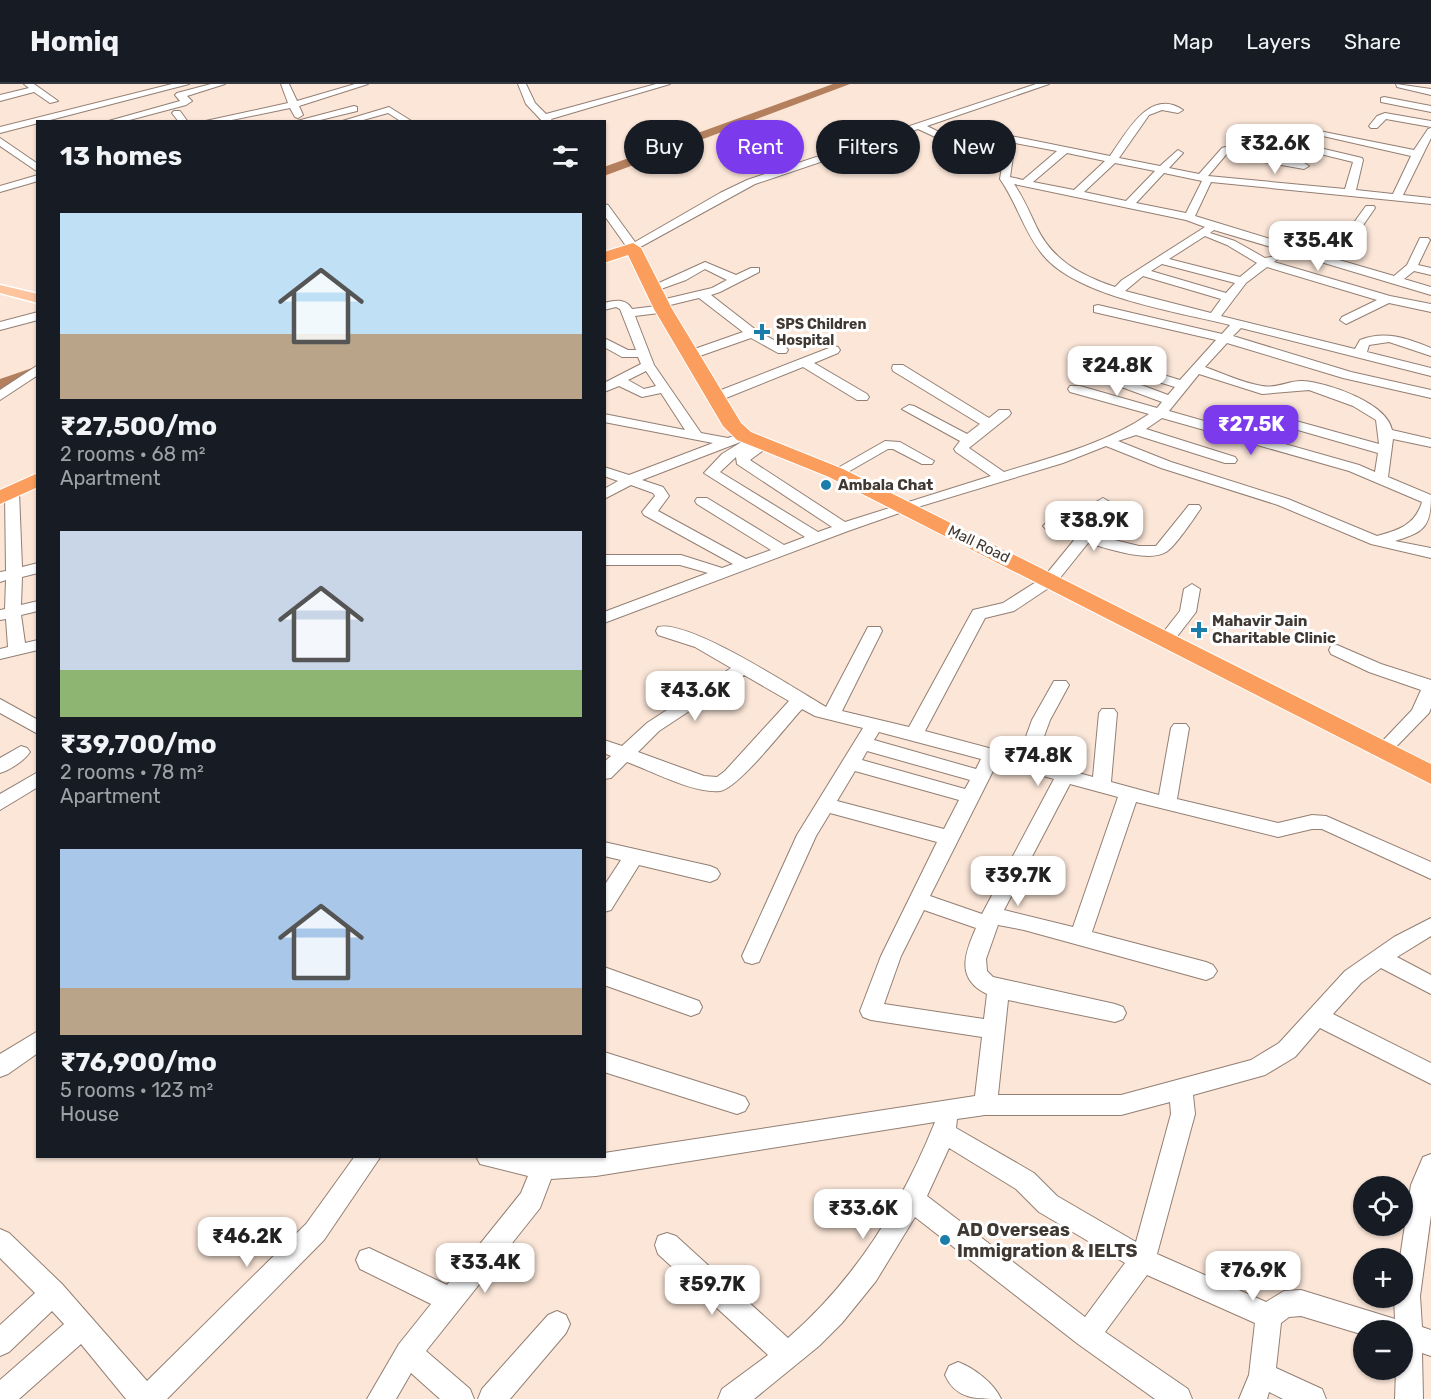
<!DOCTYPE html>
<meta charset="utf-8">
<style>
body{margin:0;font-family:Rubik,sans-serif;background:#242831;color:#f1f3f6;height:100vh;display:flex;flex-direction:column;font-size:22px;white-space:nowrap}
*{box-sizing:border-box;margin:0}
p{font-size:20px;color:#9ea1a6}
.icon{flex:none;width:33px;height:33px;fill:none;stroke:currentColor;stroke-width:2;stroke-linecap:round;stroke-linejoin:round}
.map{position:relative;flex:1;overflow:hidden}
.side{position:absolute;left:36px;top:36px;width:570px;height:1038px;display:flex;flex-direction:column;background:#171b24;border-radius:0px;box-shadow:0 2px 4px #0004}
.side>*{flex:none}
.guide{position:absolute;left:624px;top:36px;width:570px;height:54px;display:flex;gap:12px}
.controls{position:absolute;left:1353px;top:1092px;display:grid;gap:12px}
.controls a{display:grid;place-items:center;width:60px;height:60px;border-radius:50%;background:#171b24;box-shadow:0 2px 4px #0004;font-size:30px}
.price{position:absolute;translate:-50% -51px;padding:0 14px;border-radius:12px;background:#fff;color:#222;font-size:20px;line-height:39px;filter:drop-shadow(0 2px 3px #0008)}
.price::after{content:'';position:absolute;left:50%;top:36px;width:18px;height:14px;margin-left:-9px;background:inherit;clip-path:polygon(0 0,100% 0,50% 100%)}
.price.active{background:#7c3aed;color:#fff}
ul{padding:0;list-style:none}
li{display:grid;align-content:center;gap:12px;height:318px;padding:0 24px}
li span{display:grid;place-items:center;height:186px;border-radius:0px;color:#555}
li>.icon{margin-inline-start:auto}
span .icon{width:108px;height:108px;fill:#fffc;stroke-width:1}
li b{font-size:26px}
h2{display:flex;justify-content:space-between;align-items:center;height:72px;padding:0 24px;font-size:26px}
.pill{padding:0 21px;border-radius:27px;background:#171b24;box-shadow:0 2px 4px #0004;font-size:21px;line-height:54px}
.pill.active{background:#7c3aed;color:#fff}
header{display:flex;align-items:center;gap:36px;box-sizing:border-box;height:84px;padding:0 30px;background:#171b24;border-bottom:2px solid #363941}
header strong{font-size:28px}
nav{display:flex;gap:33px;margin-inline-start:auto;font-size:21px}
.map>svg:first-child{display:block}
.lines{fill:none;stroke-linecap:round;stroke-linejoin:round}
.river{fill:#b47f5d;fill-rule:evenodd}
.minor-casing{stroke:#937f73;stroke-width:2}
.major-casing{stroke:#fff;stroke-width:3}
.highway-casing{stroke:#fff;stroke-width:2}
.minor{fill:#fff;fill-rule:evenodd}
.major{fill:#fdc49d;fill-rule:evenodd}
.highway{fill:#fb9d5c;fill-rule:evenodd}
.poi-dot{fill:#1b7da9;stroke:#fff;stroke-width:2}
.labels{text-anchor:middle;stroke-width:6;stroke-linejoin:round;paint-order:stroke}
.far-poi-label{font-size:14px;font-weight:bold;fill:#403832;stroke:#fff;text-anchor:start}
.poi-label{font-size:15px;font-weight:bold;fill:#403832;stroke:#fff;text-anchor:start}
.street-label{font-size:15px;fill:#403832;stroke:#fff}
.near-poi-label{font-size:18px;font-weight:bold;fill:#403832;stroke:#fff;text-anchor:start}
</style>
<header>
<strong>Homiq</strong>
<nav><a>Map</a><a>Layers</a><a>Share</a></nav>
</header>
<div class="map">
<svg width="1431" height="1315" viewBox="0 0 1431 1315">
<rect width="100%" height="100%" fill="#fbe6d8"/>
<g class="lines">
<path class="river" d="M833 0H850L604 92V83Z
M38 282V293L0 306V295Z"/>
<defs>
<path id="minor" d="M24 0H34L58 17 50 19 34 8 0 17V11L29 4Z
M172 0H189L0 49V43Z
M211 0H225L187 12 192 17 186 21 122 38H105L180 17 175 11 177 9Z
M281 0H289L297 17 355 0H368L299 22 303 31 298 34 295 33 290 24 222 38H201L288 19Z
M518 0H526L535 19 546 30 656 0H670L551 35 553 38H543L526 20Z
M1036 0H1049L927 42 947 52 996 49 1110 72C1126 50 1149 3 1183 26L1178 29 1162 26 1149 31 1119 74 1160 82 1178 66 1183 69 1169 84 1199 90 1222 64 1225 63 1230 66 1208 92 1345 105 1353 78 1300 65V61L1303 60 1362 74 1363 76 1356 106 1393 110 1411 72 1314 50 1319 47 1414 66 1428 45 1431 44V54L1403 111 1431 114V120L1211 98 1195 132 1329 173 1366 122H1374L1375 124 1339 176 1394 192 1407 181 1420 154H1428L1430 156 1418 181 1431 184V191L1414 187 1404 195 1431 203V211L1214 146 1210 149 1235 157 1265 174 1277 172 1279 174 1274 178 1390 212 1431 220V228L1389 219 1346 240 1340 236 1342 233 1377 216 1267 183 1246 199 1221 232 1355 265 1360 256C1385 246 1407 254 1431 264V272L1389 258 1369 261 1367 268 1431 284V292L1241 244 1233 252 1351 288 1431 306V314L1343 294 1227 259 1205 283C1224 290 1243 299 1262 302 1277 305 1289 296 1303 297 1329 299 1387 319 1392 346L1431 355V363L1393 355 1388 393 1431 411C1431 442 1425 448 1395 457L1431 464V474L1371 460 1278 421 1161 384 1106 362 1063 379 908 426 848 447 604 539V528L708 489 680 481H604V471H681L722 484 733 480 644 431 642 428 655 412 653 409 631 401 604 415V405L618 397 604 392V383L629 391 713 359 604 338V330L685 346 661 309 642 313 619 302 604 308V299L641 280 638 273H622L604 263V254L628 266H636L620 225 616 223 604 226V219C615 216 626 214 632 225L657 222V217L712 204 727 196 705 185 686 196 658 206 654 208 648 204 705 178 736 191 751 184H759V188L720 208 711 211 756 246 786 263 788 266 786 269H778L751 254 694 274H686L684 271 686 268 743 248 699 214 666 222 669 225 667 228 635 232 654 281 701 349 728 354 744 348 749 349 750 354H758L760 357 755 361 763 362 765 365 750 376 845 438 991 392 956 368 954 365 960 357 902 325 909 321 914 322 967 350 980 340 893 287 892 284 893 281H903L989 334 999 326H1009L1011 329 1009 332 969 364 1004 388C1053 373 1107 359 1149 330L1070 308 1068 305 1070 302H1080L1157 324 1162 318 1070 284 1069 281 1070 278H1080L1168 311 1175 303 1083 275 1081 272 1083 269H1091L1180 296 1216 256 1094 228V222L1098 221 1222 250 1230 241C1179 228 1077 213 1043 171 1024 148 1017 119 1000 95L1006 57 996 55 946 58 918 45 755 100 633 167 629 166 604 131V120L608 121 635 158 720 109 747 96ZM1015 59 1057 67 1023 96 1010 93ZM1067 69 1105 77 1074 106 1033 98ZM1115 79 1155 87 1126 117 1084 108ZM1164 89 1202 97 1186 129 1136 119ZM1014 100 1186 136 1205 143 1122 196 1115 203C1080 191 1052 176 1036 142 1029 127 1023 113 1014 100ZM1205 152 1227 161 1257 179 1240 193 1169 175ZM1162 180 1235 199 1226 209 1151 187ZM1143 192 1221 215 1211 229 1125 207ZM646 287 656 302 644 305 628 296ZM1199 290 1262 310 1309 306 1353 322 1376 336 1379 360 1296 337 1289 341 1291 344 1378 369 1375 388 1359 381 1169 327ZM1162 334 1349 387 1422 418C1415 441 1399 446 1377 452L1288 415 1171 378 1118 357 1136 351 1225 379H1235L1237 376 1235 373 1146 345ZM743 357 722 370 704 389 805 453 784 461 707 414H697L695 417 697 420 771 466 746 475 658 427 669 412 663 403 642 396ZM736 373 737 380 832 443 818 448 720 388Z
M1396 0 1431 5V11L1397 3Z
M1384 13 1431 22V28L1381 18V14Z
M354 22 357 23V27L312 38 297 37Z
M389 23 413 38H402L388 29 356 38H339Z
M174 27H180L188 38H179L172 29Z
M1385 29 1431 37V43L1386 35 1377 44H1371L1369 42 1377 32Z
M0 54 38 80V88L0 62Z
M1251 70 1304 79 1309 82 1304 85 1247 75V71Z
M38 91V97L0 108V102Z
M38 228V236L0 246V238Z
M834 262 838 263 840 266 838 269 814 279 867 310 869 313 867 316H857L803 283 721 316 716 317 709 313 711 310Z
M38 281V291L0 316V306Z
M885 357 900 358 934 377 932 380H922L893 365H888L841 392H831L829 389Z
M12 404 19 408 22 483 38 479V489L22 493 21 521 38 517V527L21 531 25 559 38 556V566L0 575V565L8 563 6 535 0 536V526L5 525 6 496 0 498V488L6 487 5 408Z
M1103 414 1110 418 1094 451 1139 462H1156L1189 421H1199L1201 424C1195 433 1174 464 1166 468 1149 479 1106 464 1088 459L1056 499 1014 527 985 534 925 647 1019 672 1032 636 1054 597H1066L1069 601 1050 636 1035 677 1093 693 1099 629 1102 625H1114L1117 629 1111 698 1159 711 1171 644 1174 640H1186L1189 644 1177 715 1278 739 1312 731 1326 732 1431 778V795L1322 745H1312L1278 753 1136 718 1092 848 1206 878 1213 881 1217 887 1213 893 1206 896 1024 846 998 841 986 875 987 887 993 893 1115 920 1123 923 1126 929 1123 935 1115 938 1008 916 998 1011H1121L1251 976 1279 959 1345 887 1394 853 1431 834V852L1397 873 1431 891V910L1381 884 1361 899 1333 930 1431 979V1000L1320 944 1295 973 1265 991 1193 1011 1195 1030 1157 1170 1266 1218 1284 1207 1301 1206 1395 1235 1394 1214H1402V1174H1400L1411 1101 1423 1073 1431 1070V1131L1420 1212 1422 1243 1431 1246V1272L1422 1269 1423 1315H1395L1396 1286H1402V1246H1364V1251L1301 1232 1289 1233 1281 1239 1276 1284 1322 1305 1326 1315H1283L1269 1308 1267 1315H1239L1249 1291 1255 1239 1147 1191 1105 1248 1188 1305 1192 1315H1155L1078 1260 915 1133 876 1197 842 1239 819 1262 754 1315H718L722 1305 768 1271 658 1170 655 1161 658 1152 667 1149 676 1152 788 1254C856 1195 902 1120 935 1038L596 1092 551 1095 540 1124 426 1267 470 1305 474 1315H440L411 1289 396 1315H367L399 1260 431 1220 360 1185 356 1176 360 1167 369 1164 447 1201 521 1109 528 1092 480 1080 476 1072H604V1069L975 1012 982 953 871 936 863 933 860 927 881 872 937 758 830 729 816 752 759 878 752 880 745 878 742 872 797 751 863 644 815 632 802 625C787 641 739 704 720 707 694 710 652 687 627 678L611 694 604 695V678L611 672 604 669V656L622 662 647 639 731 584 695 563 658 551 656 547 658 543C689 535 795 605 826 623L868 543H880L882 547 842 627 909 643 973 526 1003 519 1044 493 1075 455 1046 445 1043 442 1046 439 1051 437 1081 447 1096 418ZM744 591 789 617 725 687 717 693 704 692 638 668 659 647ZM879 648 981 675 976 685 874 656ZM867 667 970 696 965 705 862 676ZM997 679 1054 695 982 830 930 812ZM855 687 959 716 944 745 837 717ZM1070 700 1118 713 1073 843 1004 826ZM924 826 976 844C965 869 955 895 987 910L984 935 884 920 901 872ZM1170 1018 1171 1030 1136 1158 1057 1112 1034 1089 956 1044 957 1035 985 1031H1121ZM949 1064 1016 1105 1039 1128 1125 1179 1085 1233 927 1112Z
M1192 500 1200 505 1196 528 1172 559H1160L1158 555 1180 527 1184 505Z
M1337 561 1381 580 1431 596V624L1429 629 1389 670 1383 672 1377 670 1374 666 1412 626 1421 606 1369 588 1331 570 1329 566 1331 562Z
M0 615 38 636V650L0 629Z
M21 662 27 664 30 668C24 677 10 686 0 689V674Z
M38 688V703L0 726V710Z
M604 758 710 782 717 785 720 790 717 795 710 798 639 781 611 826 604 828V802L621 776 604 772Z
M604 883 699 917 702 923 699 929 691 932 604 901Z
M38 947V969L8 990 0 993V970Z
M604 968 737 1010 745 1013 749 1020 745 1027 737 1030 604 988Z
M355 1072H381L324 1156 167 1315H126L81 1260 19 1315H0V1296L64 1240 52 1227 9 1268 0 1272V1241L35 1209 0 1174V1145L9 1149 62 1200 147 1297 306 1140Z
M557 1227 566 1231 570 1240 566 1249 510 1315H478L482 1305 548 1231Z
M958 1278C974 1284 994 1299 1001 1315 975 1315 956 1315 945 1291L949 1282Z"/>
<path id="major" d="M0 201 38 210V219L0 209Z"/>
<path id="highway" d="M633 159 641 164 672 225 741 339 751 348 843 385 1431 680V700L829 393 737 356 723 342 654 225 628 171 604 179V168Z
M38 389V403L0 420V406Z"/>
</defs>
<use href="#minor" class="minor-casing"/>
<use href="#major" class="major-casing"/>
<use href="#highway" class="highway-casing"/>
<use href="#minor" class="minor"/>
<use href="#major" class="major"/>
<use href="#highway" class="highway"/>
</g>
<g class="poi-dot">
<path d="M759 239h6v6h6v6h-6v6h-6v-6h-6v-6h6z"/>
<circle cx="826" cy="401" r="6"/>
<path d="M1196 537h6v6h6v6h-6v6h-6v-6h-6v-6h6z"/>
<circle cx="945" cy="1156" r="6"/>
</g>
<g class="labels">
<g class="far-poi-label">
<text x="776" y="245">SPS Children<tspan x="776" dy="16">Hospital</tspan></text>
</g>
<g class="poi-label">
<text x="838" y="406">Ambala Chat</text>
<text x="1212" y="542">Mahavir Jain<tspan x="1212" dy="17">Charitable Clinic</tspan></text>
</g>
<g class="street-label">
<text transform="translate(979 460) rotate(26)" y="5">Mall Road</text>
</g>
<g class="near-poi-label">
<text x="957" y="1152">AD Overseas<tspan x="957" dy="21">Immigration &amp; IELTS</tspan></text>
</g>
</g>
</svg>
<div class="controls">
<a><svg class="icon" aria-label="locate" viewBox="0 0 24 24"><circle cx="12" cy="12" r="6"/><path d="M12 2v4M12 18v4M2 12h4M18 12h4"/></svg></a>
<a>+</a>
<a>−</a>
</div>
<b class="price" style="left:1275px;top:91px">₹32.6K</b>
<b class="price" style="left:1318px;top:188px">₹35.4K</b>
<b class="price" style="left:1117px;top:313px">₹24.8K</b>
<b class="price active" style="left:1251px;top:372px">₹27.5K</b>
<b class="price" style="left:1094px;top:468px">₹38.9K</b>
<b class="price" style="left:695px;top:638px">₹43.6K</b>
<b class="price" style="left:1038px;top:703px">₹74.8K</b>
<b class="price" style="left:1018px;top:823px">₹39.7K</b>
<b class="price" style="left:863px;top:1156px">₹33.6K</b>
<b class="price" style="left:247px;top:1184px">₹46.2K</b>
<b class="price" style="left:485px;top:1210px">₹33.4K</b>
<b class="price" style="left:1253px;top:1218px">₹76.9K</b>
<b class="price" style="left:712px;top:1232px">₹59.7K</b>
<div class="guide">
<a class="pill">Buy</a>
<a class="pill active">Rent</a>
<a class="pill">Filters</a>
<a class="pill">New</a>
</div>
<section class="side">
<h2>13 homes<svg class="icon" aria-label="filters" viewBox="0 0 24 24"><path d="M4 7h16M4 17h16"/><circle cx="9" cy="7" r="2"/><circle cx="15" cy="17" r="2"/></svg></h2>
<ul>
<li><span style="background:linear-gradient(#bfe0f5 65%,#b9a48a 0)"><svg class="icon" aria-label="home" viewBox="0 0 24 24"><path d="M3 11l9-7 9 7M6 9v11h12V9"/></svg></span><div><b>₹27,500/mo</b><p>2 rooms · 68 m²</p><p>Apartment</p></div></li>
<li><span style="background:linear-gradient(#c9d6e8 75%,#8fb573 0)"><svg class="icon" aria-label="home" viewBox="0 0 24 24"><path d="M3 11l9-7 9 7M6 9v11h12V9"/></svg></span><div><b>₹39,700/mo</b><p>2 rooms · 78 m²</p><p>Apartment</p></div></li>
<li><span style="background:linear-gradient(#a9c7e8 75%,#b9a48a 0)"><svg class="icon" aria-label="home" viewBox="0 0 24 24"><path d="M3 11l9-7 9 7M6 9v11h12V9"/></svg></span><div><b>₹76,900/mo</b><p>5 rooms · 123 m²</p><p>House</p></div></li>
</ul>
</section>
</div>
